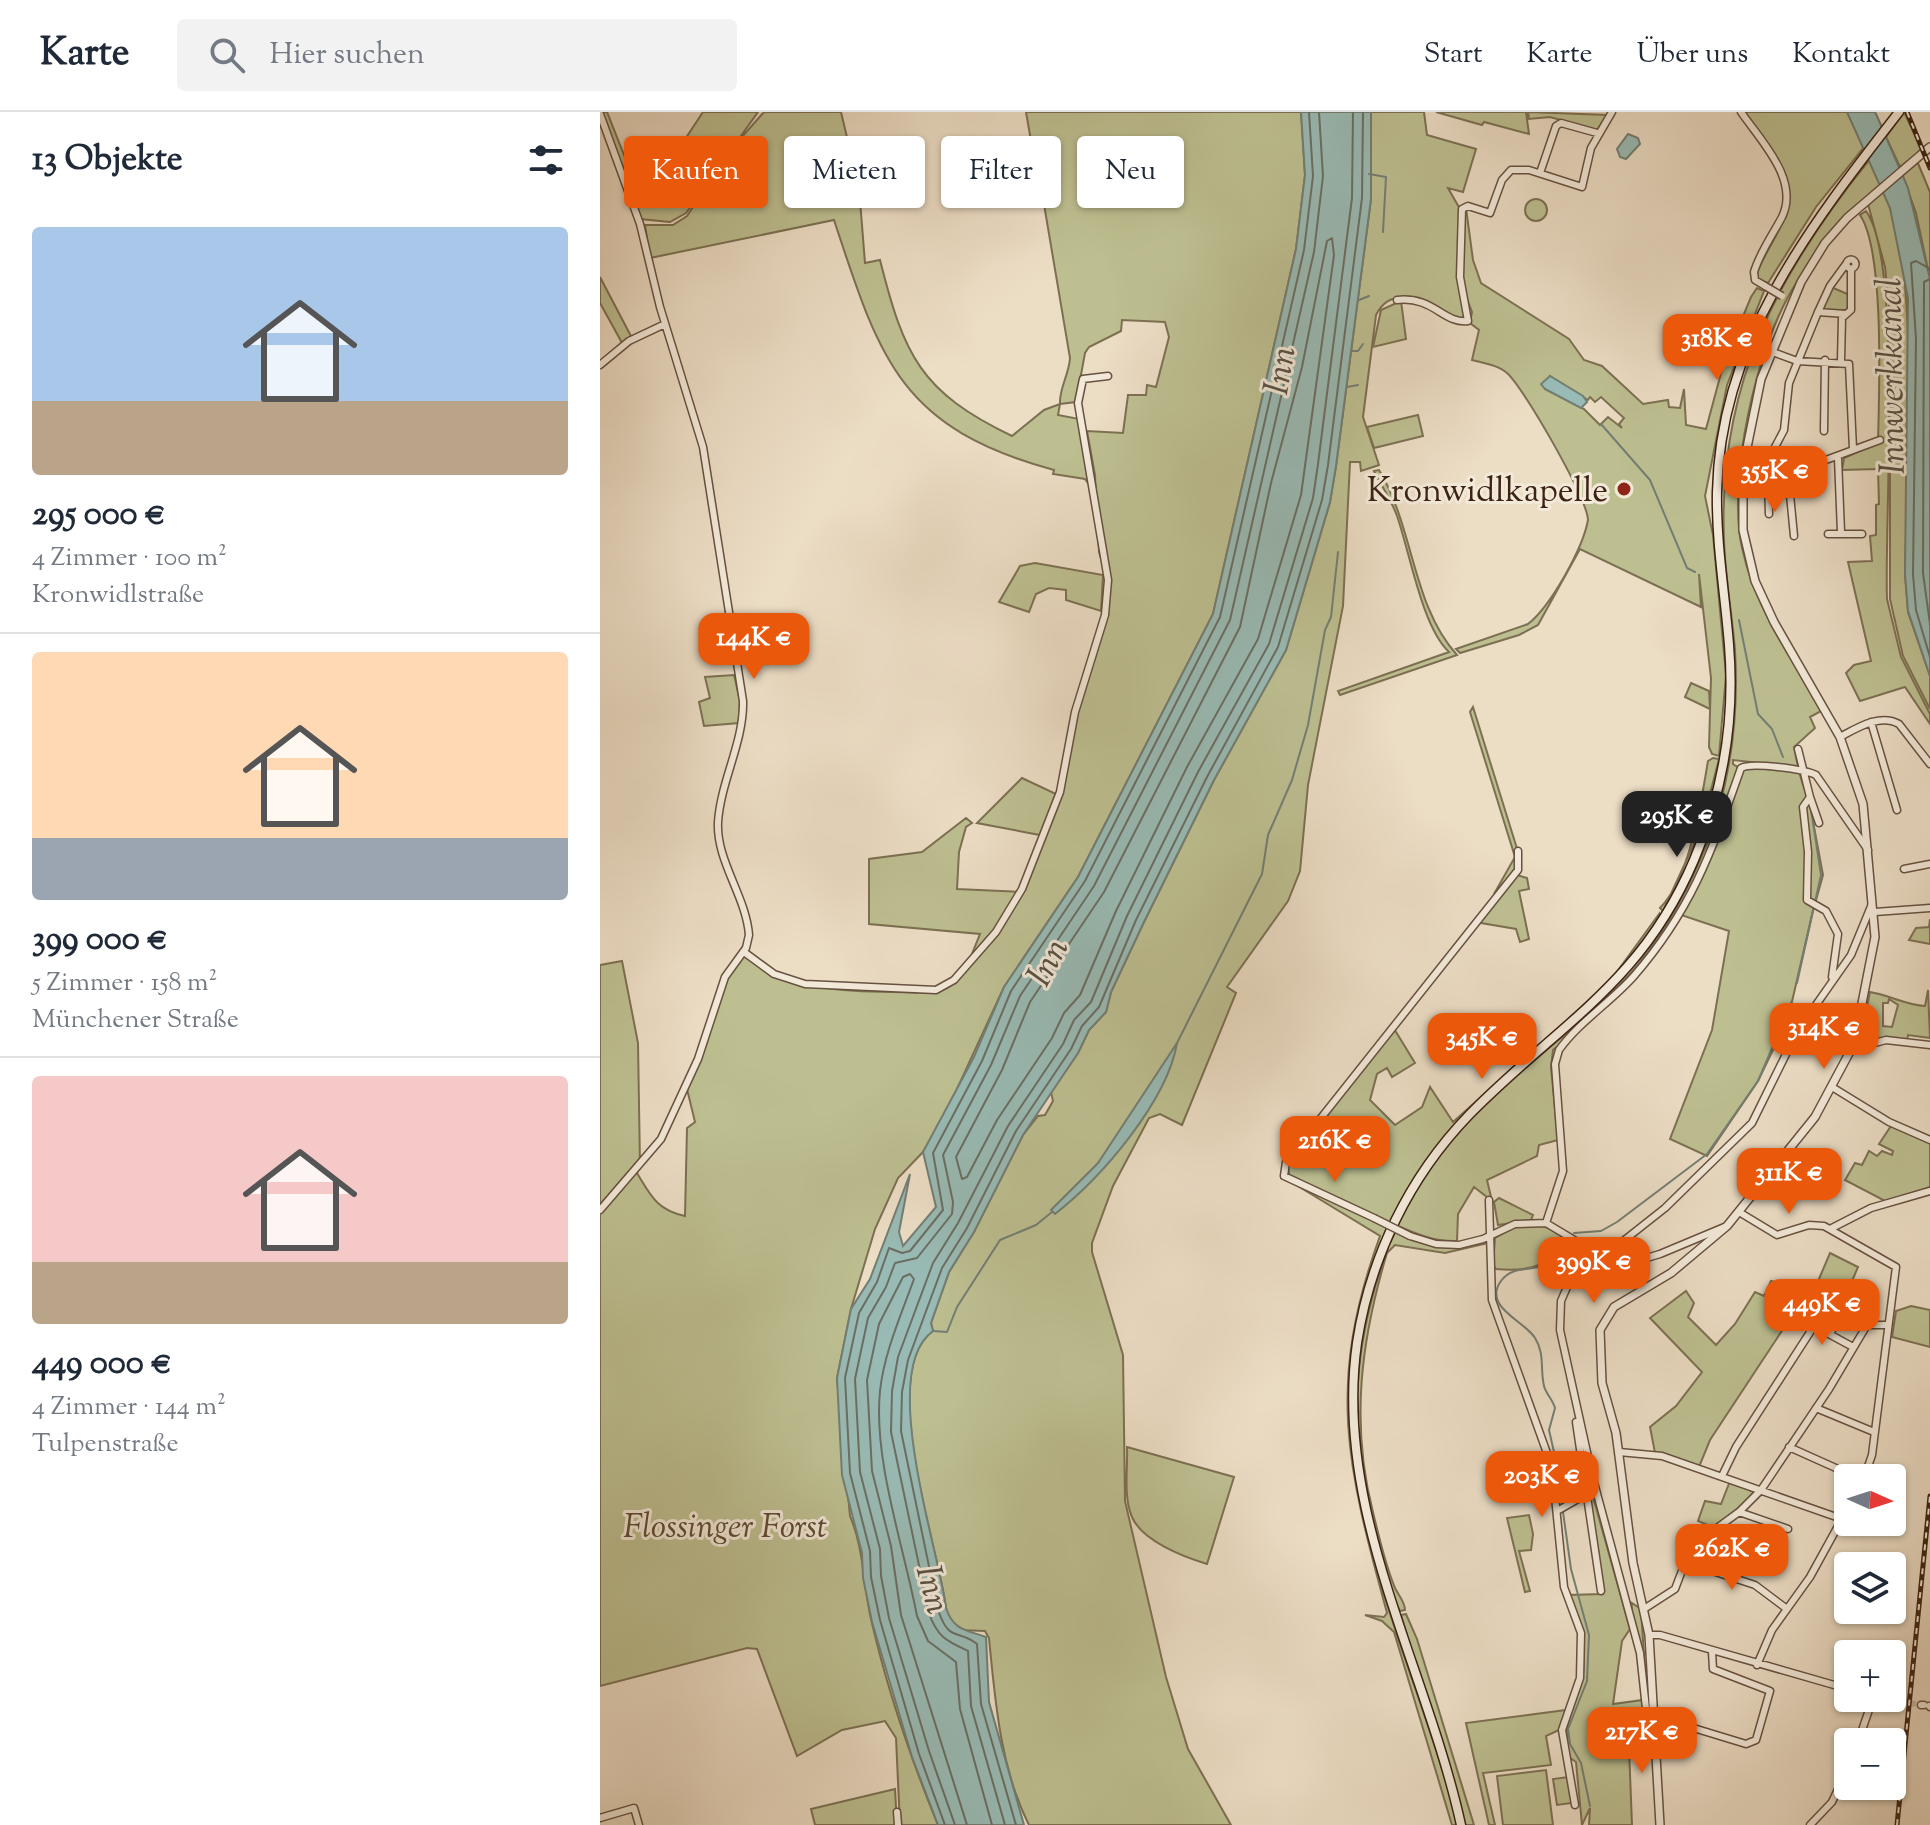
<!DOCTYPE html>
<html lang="de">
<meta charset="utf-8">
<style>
body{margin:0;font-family:"Sorts Mill Goudy",serif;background:#f2f2f3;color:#1f2937;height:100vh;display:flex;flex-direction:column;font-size:30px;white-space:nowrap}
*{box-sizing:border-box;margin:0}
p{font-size:26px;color:#747a83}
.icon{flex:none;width:44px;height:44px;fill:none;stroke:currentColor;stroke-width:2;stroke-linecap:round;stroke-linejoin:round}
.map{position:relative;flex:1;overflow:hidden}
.sheet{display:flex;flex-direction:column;background:#fff;width:600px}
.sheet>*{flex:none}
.guide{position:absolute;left:24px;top:24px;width:760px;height:72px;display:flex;gap:16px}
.needle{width:52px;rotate:93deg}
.fabs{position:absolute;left:1234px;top:1352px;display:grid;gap:16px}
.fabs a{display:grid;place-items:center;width:72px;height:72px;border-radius:8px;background:#fff;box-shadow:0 2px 6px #0004;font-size:40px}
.price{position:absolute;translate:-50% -68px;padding:0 18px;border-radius:16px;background:#ea580c;color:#fff;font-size:26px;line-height:52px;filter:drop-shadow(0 2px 4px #0008)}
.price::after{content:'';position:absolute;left:50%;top:48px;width:24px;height:18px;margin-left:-12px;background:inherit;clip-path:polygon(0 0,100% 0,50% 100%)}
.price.selected{background:#222;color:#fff}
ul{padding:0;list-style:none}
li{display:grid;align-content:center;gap:16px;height:424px;padding:0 32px}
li+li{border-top:2px solid #e0e1e3}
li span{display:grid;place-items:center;height:248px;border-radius:8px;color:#555}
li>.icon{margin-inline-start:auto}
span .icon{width:144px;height:144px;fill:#fffc;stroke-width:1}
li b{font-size:34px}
h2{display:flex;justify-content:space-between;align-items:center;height:96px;padding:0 32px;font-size:34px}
.tag{padding:0 28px;border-radius:8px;background:#fff;box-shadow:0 2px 6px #0004;font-size:28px;line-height:72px}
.tag.selected{background:#ea580c;color:#fff}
header{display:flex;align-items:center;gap:48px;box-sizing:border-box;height:112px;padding:0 40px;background:#fff;border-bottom:2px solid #e0e1e3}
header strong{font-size:38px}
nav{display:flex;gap:44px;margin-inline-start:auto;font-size:28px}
.search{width:560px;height:72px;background:#f2f2f3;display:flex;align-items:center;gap:20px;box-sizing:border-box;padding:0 28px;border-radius:8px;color:#747a83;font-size:30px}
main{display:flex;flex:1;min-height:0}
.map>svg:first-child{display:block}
.green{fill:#bdbf91;stroke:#7c7052;stroke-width:2;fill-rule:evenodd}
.water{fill:#99bbb5;stroke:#737e74;stroke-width:2}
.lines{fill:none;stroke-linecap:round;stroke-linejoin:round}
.shore{stroke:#6a6e64;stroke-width:2}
.stream{stroke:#737e74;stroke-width:2}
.minor-tunnel{stroke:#c9b8a1;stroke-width:6;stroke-dasharray:6 3;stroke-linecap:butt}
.minor-casing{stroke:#675140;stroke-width:9}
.tertiary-casing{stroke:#675140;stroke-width:10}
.secondary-casing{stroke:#3b2213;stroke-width:11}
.minor{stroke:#f3e9d9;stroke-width:6}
.tertiary{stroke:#f3e9d9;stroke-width:7}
.secondary{stroke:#f3e9d9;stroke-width:8}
.rail-casing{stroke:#3b2213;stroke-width:5}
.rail{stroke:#f3e9d9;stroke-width:2;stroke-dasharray:6;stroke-linecap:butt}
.minor-bridge-casing{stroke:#675140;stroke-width:9;stroke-linecap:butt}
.minor-bridge{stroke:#f3e9d9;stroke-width:6}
.poi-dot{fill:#8f2418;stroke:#f3e9d9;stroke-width:3}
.labels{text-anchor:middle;stroke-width:6;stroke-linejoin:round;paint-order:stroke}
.poi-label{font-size:34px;fill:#3b2213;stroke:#f3e9d9;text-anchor:end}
.park-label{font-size:34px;font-style:italic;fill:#5c4932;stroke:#f3e9d9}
.water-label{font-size:36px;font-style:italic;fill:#575044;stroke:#f3e9d9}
</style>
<header>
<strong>Karte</strong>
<div class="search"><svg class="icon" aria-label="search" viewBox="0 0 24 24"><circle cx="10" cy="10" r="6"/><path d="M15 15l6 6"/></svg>Hier suchen</div>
<nav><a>Start</a><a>Karte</a><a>Über uns</a><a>Kontakt</a></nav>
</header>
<main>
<section class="sheet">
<h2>13 Objekte<svg class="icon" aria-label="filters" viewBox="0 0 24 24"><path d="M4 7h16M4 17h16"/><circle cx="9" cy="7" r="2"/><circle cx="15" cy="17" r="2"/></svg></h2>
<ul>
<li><span style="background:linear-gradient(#a9c7e8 70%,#b9a48a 0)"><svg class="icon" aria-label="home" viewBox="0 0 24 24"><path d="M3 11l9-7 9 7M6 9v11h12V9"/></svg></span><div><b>295 000 €</b><p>4 Zimmer · 100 m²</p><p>Kronwidlstraße</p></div></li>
<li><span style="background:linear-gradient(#ffd9b3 75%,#9aa5b1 0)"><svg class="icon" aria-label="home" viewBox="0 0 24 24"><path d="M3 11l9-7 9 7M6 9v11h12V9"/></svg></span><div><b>399 000 €</b><p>5 Zimmer · 158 m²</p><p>Münchener Straße</p></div></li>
<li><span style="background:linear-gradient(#f6c9c9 75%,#b9a48a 0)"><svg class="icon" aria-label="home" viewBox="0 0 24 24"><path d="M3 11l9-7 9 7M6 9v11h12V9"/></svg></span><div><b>449 000 €</b><p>4 Zimmer · 144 m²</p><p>Tulpenstraße</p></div></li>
</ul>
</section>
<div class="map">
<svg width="1330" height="1713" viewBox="0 0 1330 1713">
<rect width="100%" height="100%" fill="#ecddc5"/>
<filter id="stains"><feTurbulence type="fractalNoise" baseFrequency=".0025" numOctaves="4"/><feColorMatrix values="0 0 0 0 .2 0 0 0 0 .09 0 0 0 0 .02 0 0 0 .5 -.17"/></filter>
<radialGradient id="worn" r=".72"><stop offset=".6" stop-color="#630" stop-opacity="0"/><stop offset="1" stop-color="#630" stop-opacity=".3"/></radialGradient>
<path class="green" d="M1 0H7L43 91 103 0H158L86 101 70 110 40 107Z
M164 0H241L259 76 265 151 280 148C304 243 320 280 412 324L444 298 460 292C459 276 469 263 470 246L437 51 420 56 382 85 378 82 415 52 434 46 426 0H701L705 63 696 137 613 502 478 765 404 875 339 1016 323 1040 298 1066 275 1117 251 1197 237 1266 250 1404C264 1437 263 1472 271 1507 287 1577 311 1647 338 1713H300L296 1626 285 1609 242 1618 197 1644 157 1537 147 1536 0 1574V853L22 849 38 931 40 1054 37 1061C51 1084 57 1098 85 1104L87 1016 95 1010 87 977 116 885 144 840C201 886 258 878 328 881L347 876 374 845 372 842 380 822 269 812V747L322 740 366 706 372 711 366 715 359 740 357 777 421 780 459 687 473 610 504 500 506 462 499 440 495 363 487 319 523 321 528 283H546L547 273 556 275 569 225 565 210 522 208 521 219 489 235 485 241 476 290 460 292 458 303 479 307 490 374 485 367 453 362 454 358C300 316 280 248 234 108L50 146 45 113H73L87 104 133 35Z
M771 0H824L827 23 876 37 863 80 848 76 860 97 859 176 868 204 861 208C837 196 794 166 776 203L763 305 779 353 761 359 760 350H750L743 494 708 673 700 759 688 789 627 875 636 881 582 1013 560 1002 549 1006 513 1074 492 1131V1140L523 1243 525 1389 566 1565 588 1637 631 1713H429C400 1656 395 1587 389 1526L385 1519 359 1518 350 1509 346 1496C339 1437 276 1260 333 1219L331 1211 349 1160 374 1120 423 1023 438 1004 445 1003 453 989 451 980 478 941 489 918 506 900 511 880 543 812 614 668 686 538 730 390 736 354 771 87Z
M836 0H926L929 22 884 10 882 13Z
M928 0 1007 3 997 18 950 5 929 7Z
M1144 0H1247L1264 35 1216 95 1168 171 1158 167 1157 161C1165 140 1180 121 1187 99 1199 65 1162 27 1144 0Z
M1304 0 1322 38 1300 55 1286 25Z
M1270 47 1281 72C1246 103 1216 137 1192 178 1156 238 1127 367 1142 436 1155 496 1191 547 1223 598L1210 605 1215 616 1194 635 1198 655 1133 648V652L1139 656C1121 722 1089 794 1046 848 1019 882 985 910 953 938L951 955 958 1028 939 1033 937 1044 887 1068 892 1089 874 1075 858 1102 857 1129C835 1130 816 1122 796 1113 816 1075 839 1038 869 1007 920 956 980 915 1029 863 1062 827 1086 782 1105 737 1130 674 1139 605 1135 538 1132 501 1125 464 1124 427 1118 274 1176 163 1270 47Z
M1317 49 1330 80V167L1316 101 1302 62Z
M1281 78C1322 122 1306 393 1305 462L1308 500 1330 564V597L1303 544 1290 487V203L1285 155 1268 92Z
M925 98a11 11 0 1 1 22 0a11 11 0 1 1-22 0Z
M866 96 873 148 881 171 969 227 984 248 1002 254 1043 292 1068 288 1069 295 1080 296 1084 277 1086 313 1106 317 1124 250 1151 185 1157 176 1164 179 1127 273 1105 384 1113 423 1126 563 1119 644 1112 642 1109 635 1111 566 1099 462 1101 495 980 437 938 513 919 523 860 541 856 537 928 512C951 494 983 436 988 408 987 386 924 276 907 261 898 253 883 251 872 248L879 218 870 211 872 200 862 174V100ZM950 264 988 288 990 285 995 290 1001 285 1024 306 1019 312 1022 316 1008 305 1000 313 984 297 945 277Z
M1266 99C1303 150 1284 411 1287 487L1301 545 1330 602V612L1305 575 1260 589 1246 561 1254 553 1271 549 1248 450 1272 449 1270 424 1276 423V393L1279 392 1278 357 1242 358 1244 346 1278 331C1279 282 1285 140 1260 103Z
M0 165 32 226 22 231 0 191Z
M1231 175 1250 183 1247 198H1220Z
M801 189 806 227 773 235 781 198Z
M818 303 823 324 774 336 767 315Z
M779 358C814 415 812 494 857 543L740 583 738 579 849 540C822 515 810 441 797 404 791 387 782 375 774 359Z
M435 451 503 463 501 499 466 488V478L449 476 436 482 429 500 399 490 420 454Z
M134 563 140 589 139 611 104 614 99 590 110 586 105 565Z
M1091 571 1109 579 1110 597 1085 585Z
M873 595 919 743 915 758 894 782 915 745 870 600Z
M1113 646 1119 647 1101 717 1063 799 1060 796C1090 766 1101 690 1108 649Z
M1160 654 1199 660 1207 685 1202 691 1209 792 1214 794 1188 907 1158 969 1107 1044 1070 1027 1112 918 1129 819 1081 803 1123 718 1141 658Z
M422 666 456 682 440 723 377 711Z
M1209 688 1223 763 1215 792 1209 784 1205 691Z
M917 763 927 766 929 777 919 779 929 827 920 830 916 817 875 810Z
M1059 802C1059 808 1052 818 1046 826 993 900 915 944 857 1012 799 1079 759 1162 751 1251 738 1402 812 1549 852 1690L858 1713H852L794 1520 782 1509 765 1503 784 1505 787 1501C747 1354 726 1273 780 1124L683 1065 727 1085 690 1065 687 1052 793 915 815 951 792 965 787 956 777 962 770 988 795 1013 822 995 830 975 853 1010 1008 872Z
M1330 807V832L1309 828 1316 816 1329 815Z
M1328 878 1330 926 1308 923 1307 929 1275 927 1268 930 1269 922 1262 920 1270 880C1289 883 1306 893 1325 894ZM1289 887 1298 893 1292 915 1283 914V891H1288Z
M1291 1014 1330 1029V1075L1285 1089 1245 1068 1255 1051 1262 1053 1269 1039 1277 1044 1282 1039 1292 1043 1293 1039 1279 1032Z
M899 1086 933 1103 931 1108 898 1113 894 1090Z
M918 1113C936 1113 950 1112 963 1126 954 1156 925 1160 896 1157L893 1153 895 1126Z
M794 1119 828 1132 888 1131 845 1141 795 1133 787 1141C761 1228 750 1311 773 1400 779 1425 785 1452 795 1476 799 1484 805 1490 805 1498L800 1499C789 1478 784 1452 778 1429 746 1314 751 1230 794 1119Z
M1230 1141 1258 1155 1247 1181 1227 1172 1216 1190 1193 1179 1185 1193 1195 1199 1110 1328 1099 1355 1055 1341 1050 1315 1076 1294 1102 1260 1050 1206 1086 1179 1094 1191 1088 1205 1116 1233 1135 1212 1155 1180 1164 1184 1171 1169 1213 1181Z
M1311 1194 1330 1198V1235L1292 1225 1296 1199Z
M978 1315 990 1374 1030 1517 1022 1529 1013 1592 1043 1588 1044 1600 1028 1610 1032 1713H989L990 1696 982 1713 976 1650 970 1646C960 1604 976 1600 983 1562 987 1535 976 1508 968 1483L1003 1482C999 1425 985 1371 978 1315Z
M527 1335 634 1365 607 1452C584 1445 542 1429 532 1405 523 1384 528 1357 527 1335Z
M1130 1369 1156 1381 1115 1416 1098 1409 1105 1389 1121 1392Z
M929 1403 933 1422 931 1438 919 1439 930 1479 925 1480 907 1406Z
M1032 1491 1041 1497 1045 1559 1031 1506Z
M806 1502 817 1527 874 1713H865L801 1503Z
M966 1598 959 1618 946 1624 951 1653 883 1661 895 1713H889L866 1611Z
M946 1658 953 1713H903L897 1664Z
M968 1665 972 1691 957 1693 953 1667Z
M295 1677 297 1713H215L211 1697Z"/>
<path class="water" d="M701 0H771V87L736 354 730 390 686 538 614 668 543 812 511 880 506 900 489 918 478 941 423 1023 374 1120 349 1160 331 1211 333 1219C277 1258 339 1438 346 1496 353 1518 366 1518 386 1525L389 1590 424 1713H338L312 1645 272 1510 263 1466 262 1441 242 1363 237 1266 251 1197 270 1167 310 1062 299 1120 303 1134 336 1095 323 1040 374 945 404 875 478 765 613 502 696 137 705 63Z
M1247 0H1275L1277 4 1308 76 1330 167V564L1308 499 1305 462 1308 186 1290 96Z
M1028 22 1038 26 1040 32 1026 47 1020 45 1017 37Z
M950 264 983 284 987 290 981 296 945 277 941 272Z
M577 931C567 990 501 1066 455 1102L451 1098 498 1051Z"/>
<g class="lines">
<path class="shore" d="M732 126 734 143 701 383 658 527 587 655 516 799 480 883 464 901 452 926 397 1008 367 1065 362 1067 356 1045 402 958 430 890 504 780 640 515 671 371 702 255 727 129Z
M1330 157 1316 149 1311 151 1316 227 1313 462 1316 498 1330 545
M1330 167 1324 170 1323 461 1330 512
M345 1713 319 1642 280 1508 271 1465 270 1439 250 1361 245 1266 259 1201 277 1170 289 1136 302 1141 310 1139 343 1098 333 1041 382 949 411 879 485 769 620 505 704 138 713 64 709 0
M355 1713 329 1639 289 1506 281 1464 280 1437 260 1360 255 1267 268 1206 286 1175 295 1151 317 1146 352 1102 353 1090 343 1043 391 953 420 884 494 774 630 508 714 140 723 64 719 0
M367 1713 301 1503 291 1434 272 1359 267 1268 279 1212 303 1165 310 1162 314 1167C301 1203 284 1241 280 1279 273 1348 304 1435 317 1504L328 1529 356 1550 360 1597 392 1713
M405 1713 371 1594 368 1539C347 1529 337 1525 329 1501L291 1320 292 1279 298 1245 333 1151 358 1111 408 1014 463 932 474 908 491 890 527 804 598 660 669 532 713 386 718 352 752 86 753 0
M416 1713 381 1592 377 1532C357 1516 350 1532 338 1498L301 1319 302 1280 308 1248 342 1156 367 1116 416 1019 471 937 482 914 499 895 536 808 607 665 678 535 722 388 728 353 762 86 763 0"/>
<path class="stream" d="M769 62 786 65 783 120
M759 188 769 184
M751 239H758L763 232
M747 275 758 273
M1001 312 1050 368 1087 456 1095 460
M1139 508 1158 602 1172 617 1183 645
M1197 871 1221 763 1213 710
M576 933 662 762 668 723 692 668 708 613 725 518 731 505 738 440
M974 1121 1001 1119 1017 1110 1107 1042 1158 969 1192 889
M333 1219 347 1220 357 1195 400 1128 436 1113 452 1100
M962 1394 959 1362 949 1318 955 1296C953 1288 946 1282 944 1274 940 1258 945 1241 935 1226 925 1209 882 1195 901 1169 918 1145 950 1172 964 1129
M963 1400 971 1457 989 1523 987 1569 968 1617 970 1632 981 1651 990 1694"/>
<path class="minor-tunnel" d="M1301 1589 1321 1593"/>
<defs>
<path id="minor" d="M1141 0C1161 29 1200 68 1182 105 1172 124 1160 140 1154 160L1155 168 1165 174
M0 2 40 112 60 195 103 335 143 589C144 630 121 668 118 710 116 749 146 784 149 823L146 836 125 865 98 947 61 1027 0 1098
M940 61 956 14 961 11 997 21
M1246.5 152a4.5 4.5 0 1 1 9 0a4.5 4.5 0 1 1-9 0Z
M797 188C834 184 843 212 868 209L860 165 862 97 868 94 890 101 902 68 911 58H929L982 75 991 36 1012 0
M1218 200 1230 174 1246 152
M1170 239 1197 249 1249 252 1253 337
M1241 249 1242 206 1251 198V157
M0 253 29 229 65 212
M1224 319 1225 248
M1238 346 1241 420
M1188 362 1194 424
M1173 365 1174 337 1184 318 1189 271 1218 200 1246 202
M1142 366 1188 362 1280 328
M1168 366 1169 402
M1228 422H1262
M1271 610 1297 698
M1240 625C1257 616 1280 601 1299 612L1330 652
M1198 637 1210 685 1203 695 1208 740 1207 788 1226 799 1238 822 1232 865
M1210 685 1219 711
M1304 757 1330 752
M1275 800 1330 796
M144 840 174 862 205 872 336 878 354 868 396 820 422 777 460 680 475 600 505 503 508 468 478 291 483 267 508 264
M1254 932 1267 933 1286 928 1330 933
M1232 975 1289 1010 1330 1028
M889 1088 892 1188 952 1355 964 1475 981 1521 980 1566 962 1618 975 1693
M1139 1100 1177 1123 1209 1113 1224 1114 1296 1155 1272 1343 1264 1366
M774 1106 684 1064 686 1050 918 758V739
M946 1111 963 1059 955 952 959 938C979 910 1011 890 1034 864 1093 796 1112 738 1141 656 1151 650 1204 657 1216 663L1268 738
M1230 1117 1271 1096 1330 1079
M810 1124 836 1132 859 1133 883 1127 915 1112 946 1111 1011 1150 1026 1152 1060 1142 1127 1114
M984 1136 961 1189 960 1218 992 1363 1040 1541 1048 1615 1055 1620
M1003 1145 1065 1096 1152 1011 1197 920 1251 843 1272 792
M1205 1209 1253 1235
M1230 1222 1249 1186
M1216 1296 1274 1320
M976 1310 1001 1479
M1189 1335 1258 1366
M1019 1340 1062 1344 1242 1407
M1122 1364 1136 1335 1214 1214
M957 1399 985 1383
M1139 1400 1188 1417
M1085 1450 1155 1473 1187 1497
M1044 1497 1075 1477 1091 1435 1139 1400 1161 1378 1229 1277 1267 1213H1288
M1049 1523H1060L1248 1577
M1157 1553 1172 1518 1210 1465 1248 1396
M1286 1586 1301 1589
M1321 1593H1324
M1329 1594 1330 1595
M1054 1604 1146 1632 1156 1628 1170 1579 1113 1557 1112 1540
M1258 1630 1273 1586
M297 1700 298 1713
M0 1706 34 1696 39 1713
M1210 1713 1232 1690 1248 1656"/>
<path id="tertiary" d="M1060 1713 1049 1523 1033 1451 1016 1321 1002 1271 1000 1218 1014 1195 1071 1161 1127 1114 1215 1005 1254 932 1275 825 1263 692 1240 625 1174 510 1155 469 1143 418V355L1161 267 1201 170 1225 131 1247 106 1330 35"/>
<path id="secondary" d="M861 1713C826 1554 733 1398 757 1231 770 1146 809 1065 869 1003 958 912 1041 873 1094 748 1123 680 1135 606 1129 533 1125 482 1116 431 1117 380 1120 229 1210 114 1299 0"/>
</defs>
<use href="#minor" class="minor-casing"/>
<use href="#tertiary" class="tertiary-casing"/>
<use href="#secondary" class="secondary-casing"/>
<use href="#minor" class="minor"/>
<use href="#tertiary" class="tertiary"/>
<use href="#secondary" class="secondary"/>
<defs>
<path id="rail" d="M1307 0 1330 56
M1297 1713 1330 1384"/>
</defs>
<use href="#rail" class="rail-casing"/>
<use href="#rail" class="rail"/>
<defs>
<path id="minor-bridge" d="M1165 174 1182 184
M774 1106 810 1124"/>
</defs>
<use href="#minor-bridge" class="minor-bridge-casing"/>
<use href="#minor-bridge" class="minor-bridge"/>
</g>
<circle class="poi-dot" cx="1024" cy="377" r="8"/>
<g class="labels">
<g class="poi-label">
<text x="1008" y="389">Kronwidlkapelle</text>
</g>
<g class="park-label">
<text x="125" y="1425">Flossinger Forst</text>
</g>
<g class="water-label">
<text transform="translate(678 258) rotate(-80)" y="13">Inn</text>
<text transform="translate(1289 264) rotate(-91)" y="13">Innwerkkanal</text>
<text transform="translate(446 849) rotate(-62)" y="13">Inn</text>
<text transform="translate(335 1477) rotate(76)" y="13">Inn</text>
</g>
</g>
<rect width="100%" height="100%" filter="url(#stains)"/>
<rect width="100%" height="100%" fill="url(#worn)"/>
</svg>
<div class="fabs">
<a><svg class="needle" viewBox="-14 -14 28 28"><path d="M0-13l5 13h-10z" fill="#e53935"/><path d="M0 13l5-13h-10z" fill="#747a83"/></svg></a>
<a><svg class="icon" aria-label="layers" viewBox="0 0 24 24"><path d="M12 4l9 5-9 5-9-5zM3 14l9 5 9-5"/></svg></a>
<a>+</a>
<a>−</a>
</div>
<b class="price" style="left:1117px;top:270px">318K €</b>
<b class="price" style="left:1175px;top:402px">355K €</b>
<b class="price" style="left:154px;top:569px">144K €</b>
<b class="price selected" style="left:1077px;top:747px">295K €</b>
<b class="price" style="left:1224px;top:959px">314K €</b>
<b class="price" style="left:882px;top:969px">345K €</b>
<b class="price" style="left:735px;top:1072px">216K €</b>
<b class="price" style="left:1189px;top:1104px">311K €</b>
<b class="price" style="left:994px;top:1193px">399K €</b>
<b class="price" style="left:1222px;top:1235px">449K €</b>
<b class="price" style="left:942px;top:1407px">203K €</b>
<b class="price" style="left:1132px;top:1480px">262K €</b>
<b class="price" style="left:1042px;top:1663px">217K €</b>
<div class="guide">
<a class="tag selected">Kaufen</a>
<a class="tag">Mieten</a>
<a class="tag">Filter</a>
<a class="tag">Neu</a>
</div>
</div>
</main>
